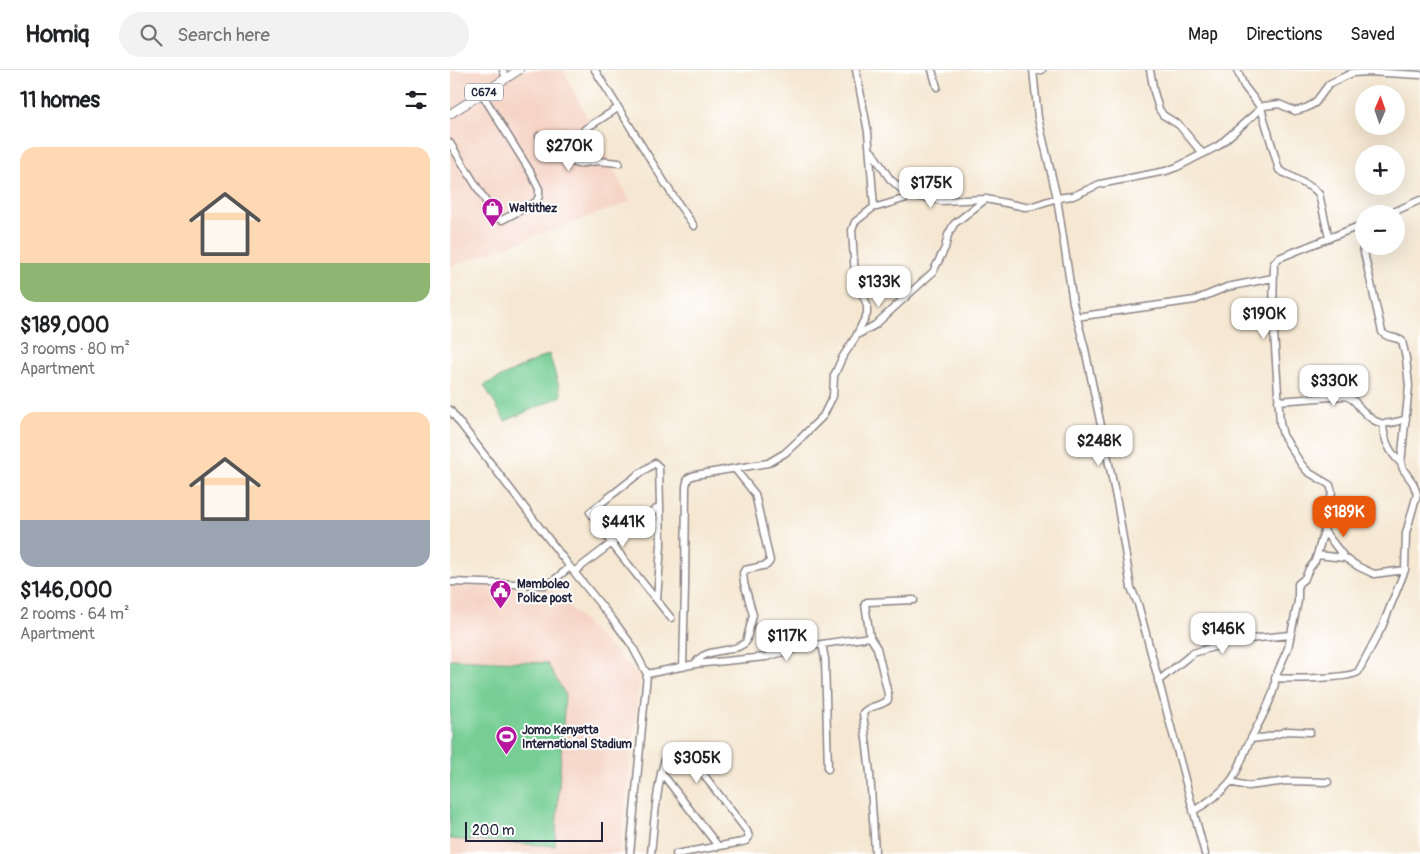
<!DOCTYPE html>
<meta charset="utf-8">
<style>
body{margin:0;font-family:Pangolin,sans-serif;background:#f2f2f2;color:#202124;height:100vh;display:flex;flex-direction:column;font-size:19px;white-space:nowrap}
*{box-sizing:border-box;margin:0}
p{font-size:16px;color:#757577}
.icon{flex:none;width:28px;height:28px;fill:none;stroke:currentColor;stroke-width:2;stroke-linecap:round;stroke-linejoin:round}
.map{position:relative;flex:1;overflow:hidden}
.panel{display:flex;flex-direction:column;background:#fff;width:450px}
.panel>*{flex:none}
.needle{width:32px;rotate:2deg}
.controls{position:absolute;left:905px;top:15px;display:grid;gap:10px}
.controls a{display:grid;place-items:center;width:50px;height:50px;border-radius:50%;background:#fff;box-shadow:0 5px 20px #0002;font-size:25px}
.scale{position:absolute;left:15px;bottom:12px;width:138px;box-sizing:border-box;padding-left:5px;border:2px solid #22223b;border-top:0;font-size:14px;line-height:18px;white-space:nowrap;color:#22223b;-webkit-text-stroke:4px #fff;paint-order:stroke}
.price{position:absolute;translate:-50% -42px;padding:0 11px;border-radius:10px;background:#fff;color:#222;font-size:16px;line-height:32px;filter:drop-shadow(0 1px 2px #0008)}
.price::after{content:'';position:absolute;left:50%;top:30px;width:15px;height:11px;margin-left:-8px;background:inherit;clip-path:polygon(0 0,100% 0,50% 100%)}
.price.on{background:#ea580c;color:#fff}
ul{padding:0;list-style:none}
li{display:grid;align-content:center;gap:10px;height:265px;padding:0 20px}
li span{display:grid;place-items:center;height:155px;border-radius:15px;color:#555}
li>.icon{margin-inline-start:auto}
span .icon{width:90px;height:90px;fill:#fffc;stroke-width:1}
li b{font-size:21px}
h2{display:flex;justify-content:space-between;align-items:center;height:60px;padding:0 20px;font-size:21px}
header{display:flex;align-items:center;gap:30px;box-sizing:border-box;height:70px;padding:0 25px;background:#fff;border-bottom:1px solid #e0e0e0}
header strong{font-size:24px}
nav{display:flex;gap:28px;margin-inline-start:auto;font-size:18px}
.search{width:350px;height:45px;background:#f2f2f2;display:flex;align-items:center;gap:12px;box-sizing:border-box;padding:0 18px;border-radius:28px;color:#757577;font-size:19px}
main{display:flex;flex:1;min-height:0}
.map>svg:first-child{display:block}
.built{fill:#f5d2c2}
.green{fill:#76ce94;stroke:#4c7868}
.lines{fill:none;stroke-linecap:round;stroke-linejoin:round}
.minor-casing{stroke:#8c8486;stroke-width:9}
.major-casing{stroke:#8c8486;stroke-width:10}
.minor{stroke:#fff;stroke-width:6}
.major{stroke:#fff;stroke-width:8}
.labels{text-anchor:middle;stroke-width:4;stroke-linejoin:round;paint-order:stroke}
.shield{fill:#fff;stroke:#646476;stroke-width:1}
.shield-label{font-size:11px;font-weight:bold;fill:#22223b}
.poi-label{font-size:12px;font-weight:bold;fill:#22223b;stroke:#fff;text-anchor:start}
</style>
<header>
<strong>Homiq</strong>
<div class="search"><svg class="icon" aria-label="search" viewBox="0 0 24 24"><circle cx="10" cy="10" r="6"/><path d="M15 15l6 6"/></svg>Search here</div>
<nav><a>Map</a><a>Directions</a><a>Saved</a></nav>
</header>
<main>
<section class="panel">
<h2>11 homes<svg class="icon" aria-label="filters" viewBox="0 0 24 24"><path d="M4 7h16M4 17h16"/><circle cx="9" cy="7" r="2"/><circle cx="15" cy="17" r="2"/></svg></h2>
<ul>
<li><span style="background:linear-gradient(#ffd9b3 75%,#8fb573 0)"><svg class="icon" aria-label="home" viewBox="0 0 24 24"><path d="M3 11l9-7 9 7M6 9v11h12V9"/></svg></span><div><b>$189,000</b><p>3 rooms · 80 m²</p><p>Apartment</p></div></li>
<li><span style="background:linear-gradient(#ffd9b3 70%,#9aa5b1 0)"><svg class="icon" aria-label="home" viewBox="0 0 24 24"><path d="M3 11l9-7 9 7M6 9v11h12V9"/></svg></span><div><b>$146,000</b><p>2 rooms · 64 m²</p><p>Apartment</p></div></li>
</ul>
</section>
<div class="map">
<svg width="970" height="784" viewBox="0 0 970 784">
<rect width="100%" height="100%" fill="#fff"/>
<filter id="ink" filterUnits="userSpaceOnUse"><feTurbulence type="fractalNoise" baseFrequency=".02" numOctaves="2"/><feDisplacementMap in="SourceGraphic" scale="10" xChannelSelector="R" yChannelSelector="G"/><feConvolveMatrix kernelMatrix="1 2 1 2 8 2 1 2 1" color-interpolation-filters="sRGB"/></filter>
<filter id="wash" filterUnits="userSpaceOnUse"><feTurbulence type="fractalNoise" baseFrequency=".0096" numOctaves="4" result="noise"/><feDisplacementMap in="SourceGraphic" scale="20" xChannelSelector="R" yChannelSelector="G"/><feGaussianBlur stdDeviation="1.12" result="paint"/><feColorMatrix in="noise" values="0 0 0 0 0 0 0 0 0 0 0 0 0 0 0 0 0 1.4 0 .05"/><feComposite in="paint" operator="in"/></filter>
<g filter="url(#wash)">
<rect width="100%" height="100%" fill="#f5e7d1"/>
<path class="built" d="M0 0H113L180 132 0 197Z
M0 515 91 518 102 520 190 607 170 784H0V769L105 775 115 624 97 593 0 589Z"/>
<path class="green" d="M99 284 112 326 55 351 34 315Z
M0 589 97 593 115 624 105 776 0 769Z"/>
</g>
<g filter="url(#ink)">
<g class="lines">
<defs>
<path id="minor" d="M53 0 56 8
M145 0 223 126 244 156
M406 0 418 62 424 137H427L460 127H469L479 128 491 131 536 129 575 137 583 136 607 128 623 126 650 114 716 101 727 97 768 76 814 36 829 34 845 41 856 38 865 33 879 14 902 3 918 2 970 5
M482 0 487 17
M583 0 588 48 607 128 623 233 635 279 668 437 681 518 688 534 755 784
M700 0 704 22 709 39 713 45 729 55 753 84
M787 0 794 16 811 38 829 100 864 119 869 124 879 168
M584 2 592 0
M89 66 105 84 127 94 148 91 169 93
M0 73 46 148 52 150 86 132 89 126V119L80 101 32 24
M422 82 440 109 460 127
M114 89 135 59 168 38
M939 144 970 130
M626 247 745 230 777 217 823 208
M407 264 417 244V235L405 206 402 160 405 152 424 137
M828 331 895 326C903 328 906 333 910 338 927 357 934 356 956 349
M0 340 120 497 163 550 181 574 197 604 180 784
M933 355C934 370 940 383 951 393
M874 461 895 488
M867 485 895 488 909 497 924 504 955 500
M124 502 210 436
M0 512 96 515 104 510 120 497
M207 530 211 475 209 397 205 393 186 406 140 442 162 474 221 548
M372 574 420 567
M245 594C255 576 282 585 296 572L303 545 294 513 293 503 295 500 317 495 320 491 305 424 285 399
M233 597 235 517 236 416 238 408 245 405 318 393 335 383 350 369 373 346 383 326 384 306 392 288 407 265 425 255 483 202 495 178 498 165 504 154 536 129
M197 604 245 594 316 587 344 579 372 574 375 589 378 699
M825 608C840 609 897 609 908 602L932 557 955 500 956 463 967 424 963 413 953 399 951 393 959 316 956 288 952 271C945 266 937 269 932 262L908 156
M708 611 743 583 788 570 840 565
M801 669 818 667 837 661 860 662
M211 702 268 776
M780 712 798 716 837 711 878 712
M743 741C756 734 769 725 779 713 788 703 791 691 796 679 803 662 827 625 825 608L838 578 848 531V514L855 508 859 499 865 491 867 485 874 461 882 422 880 415 858 402 851 394 833 365 830 353 823 247 824 193 829 188 914 154
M425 781 420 703 413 643C419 635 430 637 438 630V624L427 578 420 567 415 534 417 532 464 530
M201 784C203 765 208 693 219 682 228 672 238 684 243 691L297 761 299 767 296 771 292 772 226 784"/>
<path id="major" d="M0 44 69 0"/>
</defs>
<use href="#minor" class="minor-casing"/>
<use href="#major" class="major-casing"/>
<use href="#minor" class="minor"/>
<use href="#major" class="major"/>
</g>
</g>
<defs>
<symbol id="shop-pin" viewBox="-11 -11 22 30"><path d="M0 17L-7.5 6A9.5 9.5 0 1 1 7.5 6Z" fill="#b5179e" stroke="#fff"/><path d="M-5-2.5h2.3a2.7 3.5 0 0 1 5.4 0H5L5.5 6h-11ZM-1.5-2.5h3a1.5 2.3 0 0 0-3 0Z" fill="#fff"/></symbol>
<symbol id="civic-pin" viewBox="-11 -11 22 30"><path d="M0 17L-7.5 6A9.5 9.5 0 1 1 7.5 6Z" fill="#b5179e" stroke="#fff"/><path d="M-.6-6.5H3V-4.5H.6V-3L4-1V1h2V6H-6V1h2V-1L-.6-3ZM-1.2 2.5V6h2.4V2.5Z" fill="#fff"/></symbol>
<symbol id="stadium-pin" viewBox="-11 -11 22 30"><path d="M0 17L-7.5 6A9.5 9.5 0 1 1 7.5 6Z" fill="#b5179e" stroke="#fff"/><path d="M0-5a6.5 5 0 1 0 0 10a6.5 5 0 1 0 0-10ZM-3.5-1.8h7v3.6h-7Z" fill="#fff"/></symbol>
</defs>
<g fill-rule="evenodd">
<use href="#shop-pin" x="30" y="126" width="25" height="34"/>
<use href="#civic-pin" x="38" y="508" width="25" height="34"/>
<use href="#stadium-pin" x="44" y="654" width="25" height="34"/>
</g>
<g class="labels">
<rect class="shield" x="15" y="13.5" width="38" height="17" rx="4"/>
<g class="shield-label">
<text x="34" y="26">C674</text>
</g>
<g class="poi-label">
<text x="59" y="142">Waltithez</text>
<text x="67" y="518">Mamboleo<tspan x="67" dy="14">Police post</tspan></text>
<text x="72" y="664">Jomo Kenyatta<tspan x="72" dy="14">International Stadium</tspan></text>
</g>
</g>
</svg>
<div class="controls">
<a><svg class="needle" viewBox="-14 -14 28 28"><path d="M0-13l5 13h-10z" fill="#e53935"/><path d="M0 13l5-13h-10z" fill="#757577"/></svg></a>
<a>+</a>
<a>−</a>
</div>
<div class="scale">200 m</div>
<b class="price" style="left:119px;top:102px">$270K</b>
<b class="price" style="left:481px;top:139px">$175K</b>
<b class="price" style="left:429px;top:238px">$133K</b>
<b class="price" style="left:814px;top:270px">$190K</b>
<b class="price" style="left:884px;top:337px">$330K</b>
<b class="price" style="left:649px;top:397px">$248K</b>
<b class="price on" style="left:894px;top:468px">$189K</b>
<b class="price" style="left:173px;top:478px">$441K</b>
<b class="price" style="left:773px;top:585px">$146K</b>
<b class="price" style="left:337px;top:592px">$117K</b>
<b class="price" style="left:247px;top:714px">$305K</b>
</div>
</main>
